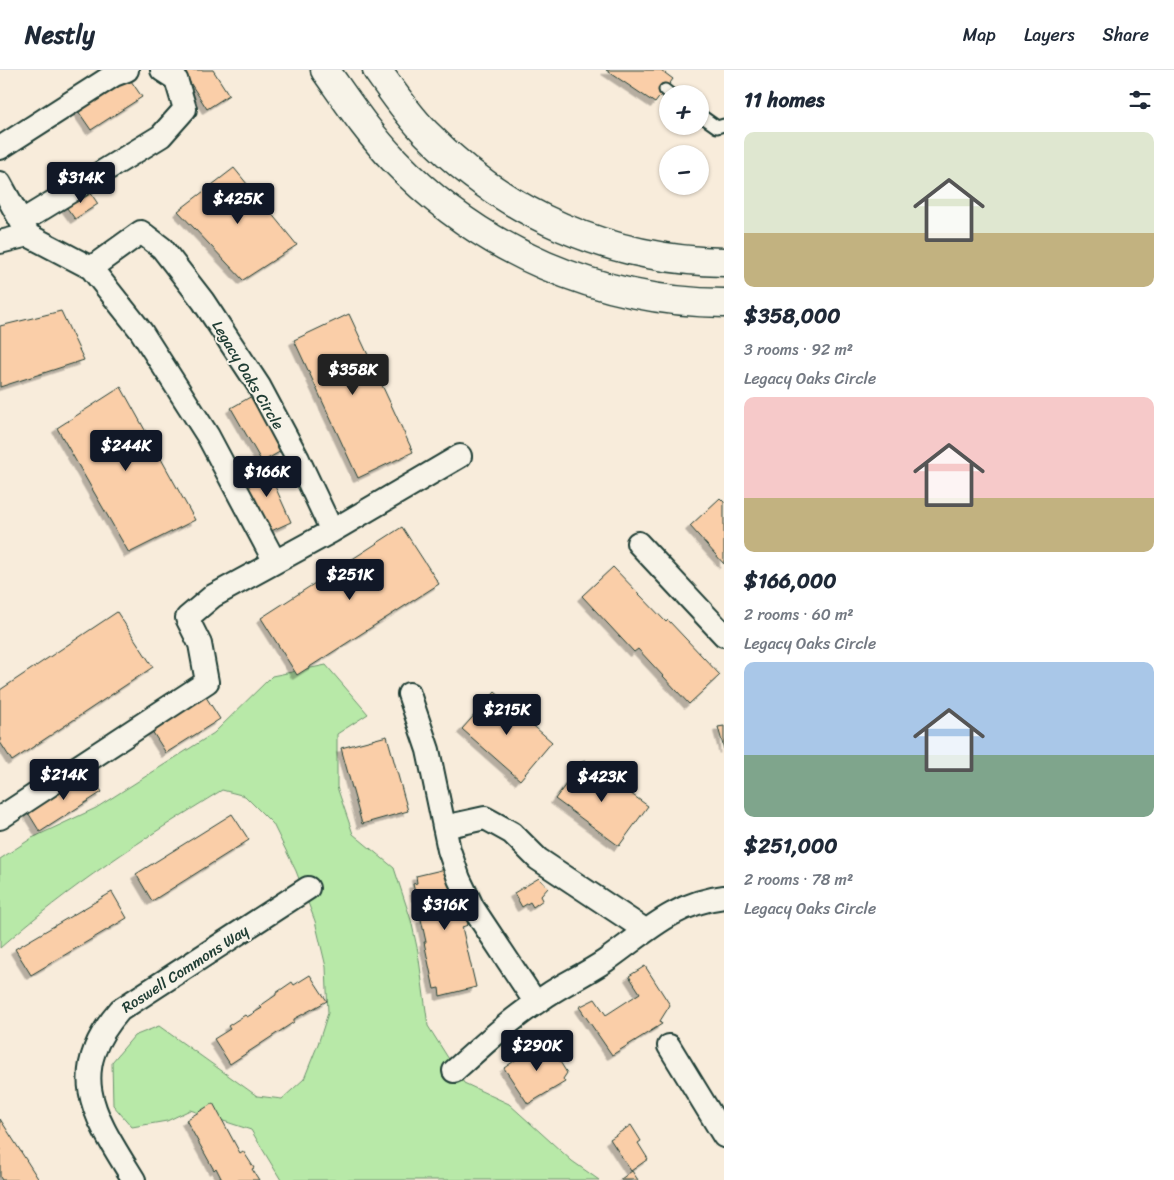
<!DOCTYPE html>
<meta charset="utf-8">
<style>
body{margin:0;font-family:Sriracha,sans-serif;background:#f6f6f7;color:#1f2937;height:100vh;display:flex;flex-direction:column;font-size:19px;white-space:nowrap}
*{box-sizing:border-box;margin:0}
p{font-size:16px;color:#747a83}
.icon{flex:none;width:28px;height:28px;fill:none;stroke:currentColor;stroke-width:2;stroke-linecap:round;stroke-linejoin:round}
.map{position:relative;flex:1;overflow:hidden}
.sheet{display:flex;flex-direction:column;background:#fff;width:450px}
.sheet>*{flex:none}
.controls{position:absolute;left:659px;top:15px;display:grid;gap:10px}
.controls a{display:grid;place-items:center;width:50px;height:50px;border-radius:50%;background:#fff;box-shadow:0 1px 4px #0004;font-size:25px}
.price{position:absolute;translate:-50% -42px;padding:0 11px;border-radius:5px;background:#111827;color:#fff;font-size:16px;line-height:32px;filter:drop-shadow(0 1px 2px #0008)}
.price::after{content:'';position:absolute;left:50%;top:30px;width:15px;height:11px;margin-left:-8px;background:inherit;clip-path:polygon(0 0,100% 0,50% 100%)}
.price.active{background:#222;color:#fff}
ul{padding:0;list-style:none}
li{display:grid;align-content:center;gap:10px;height:265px;padding:0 20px}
li span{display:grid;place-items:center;height:155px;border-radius:10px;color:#555}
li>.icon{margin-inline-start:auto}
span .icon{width:90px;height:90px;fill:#fffc;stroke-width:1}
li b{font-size:21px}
h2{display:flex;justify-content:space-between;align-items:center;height:60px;padding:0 20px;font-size:21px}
header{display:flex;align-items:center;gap:30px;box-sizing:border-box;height:70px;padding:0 25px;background:#fff;border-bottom:1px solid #e0e1e3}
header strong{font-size:24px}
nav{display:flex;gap:28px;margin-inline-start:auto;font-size:18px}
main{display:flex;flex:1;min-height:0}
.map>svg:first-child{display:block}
.green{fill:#b8e9a8;stroke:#6c936e}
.building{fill:#facea8;stroke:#1f3d34;filter:url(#shadow)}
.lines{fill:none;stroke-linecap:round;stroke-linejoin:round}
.lane-casing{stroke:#1f3d34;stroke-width:15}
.street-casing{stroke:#1f3d34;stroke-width:26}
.secondary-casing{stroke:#1f3d34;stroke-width:31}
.lane{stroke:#f7f3e8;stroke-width:11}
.street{stroke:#f7f3e8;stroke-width:22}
.secondary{stroke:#f7f3e8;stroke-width:28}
.labels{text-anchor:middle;stroke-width:4;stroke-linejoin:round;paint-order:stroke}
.street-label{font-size:15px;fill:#1f3d34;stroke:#f7f3e8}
</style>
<header>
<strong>Nestly</strong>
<nav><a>Map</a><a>Layers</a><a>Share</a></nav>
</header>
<main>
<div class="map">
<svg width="724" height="1110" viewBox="0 0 724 1110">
<defs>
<filter id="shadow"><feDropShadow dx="-4.5" dy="4.5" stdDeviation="0" flood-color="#0004"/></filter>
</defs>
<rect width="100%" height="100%" fill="#f8ecdb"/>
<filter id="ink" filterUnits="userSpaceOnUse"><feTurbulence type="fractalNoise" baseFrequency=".02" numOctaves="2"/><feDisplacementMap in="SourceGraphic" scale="10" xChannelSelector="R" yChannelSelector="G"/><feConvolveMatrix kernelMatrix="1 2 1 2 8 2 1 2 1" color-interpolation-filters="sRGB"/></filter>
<g filter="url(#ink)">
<path class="green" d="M326 595 368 644 337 664V717L353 764 394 798 411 850 418 882 428 956 464 1013 509 1034 572 1091 599 1110H281L251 1060 190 1040 167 1051 132 1057 113 1035 112 992 134 966 159 956 257 1026 282 1029 304 1009 318 974 328 943 326 897 315 851 296 801 273 754 245 726 222 720C144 768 68 817 0 878V789L32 768 96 738 214 663 272 606Z"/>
<path class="building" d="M182 0H213L229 25 207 39Z
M606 0H661L673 9 655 33Z
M129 8 142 27 91 60 78 41Z
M234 98 297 175 243 210 178 141Z
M88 119 98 134 75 149 64 134Z
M61 241 84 290 0 317V256Z
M349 244 413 382 358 408 294 270Z
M121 317 195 450 129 483 57 358Z
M252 326 283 380 262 392 231 338Z
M265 394 291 452 269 462 243 405Z
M720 428 724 432V494L690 456Z
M402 457 439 514 297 605 261 548Z
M613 497 666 552 668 550 720 605 689 634 638 579 634 582 582 526Z
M117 542 153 597 12 691 0 672V620Z
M495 622 552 672 520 710 462 659Z
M206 627 220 649 166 683 152 661Z
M724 656V679L718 657Z
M387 666 408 741 362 754 341 678Z
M584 690 648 736 619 776 555 729Z
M88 701 102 722 40 762 27 741Z
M232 744 249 770 152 831 136 804Z
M454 797 468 855 462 857 476 917 440 926 439 918 434 919 424 872H426L421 849 425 848 420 826 416 827 413 814 417 813 416 806Z
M539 808 548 818 541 826 543 830 533 837 530 832 522 837 514 823Z
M112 822 127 848 31 905 15 879Z
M645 896 670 935 660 951 662 954 612 985 579 937 595 929 606 945 640 923 629 906Z
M310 905 327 931 294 949V952L230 994 214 969 230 959 228 956 245 945 247 947 262 938 260 936 276 925V923L292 912 294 915Z
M546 969 567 1003 563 1009 565 1012 528 1034 504 998Z
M213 1033 240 1083 243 1081 254 1098 252 1099 259 1110H222L216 1098 214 1100 186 1050Z
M0 1049 39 1110H2L0 1107Z
M631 1055 641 1071 638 1073 648 1089 631 1101 610 1069Z
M632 1101 638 1110H621V1109Z"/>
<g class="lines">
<defs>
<path id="lane" d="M665 20 670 24
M700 45 717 57 724 55"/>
<path id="street" d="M0 78 114 5 127 0
M0 113 28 164
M22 151 161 66 185 39 176 9 162 0
M0 172 28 165 91 198 141 261 208 366 275 492
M91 198 141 162 162 178 203 231 259 316 298 389 332 461
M638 473 724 565
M409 624 428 680 449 780 459 809 473 838 536 933
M0 748 207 612 200 574 187 548 213 526 332 461 460 386
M444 757 485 748 512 763 538 789 645 860
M669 976 724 1066
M454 1001C484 974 512 948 546 926 565 913 586 904 605 891 644 864 673 833 724 827
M134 1110C96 1048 63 1005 120 940L308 818"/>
<path id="secondary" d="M325 0C347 31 368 63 395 91 481 181 599 232 724 233
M377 0C392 21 407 44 426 63 505 144 610 190 724 192"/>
</defs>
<use href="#lane" class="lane-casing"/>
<use href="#street" class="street-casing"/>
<use href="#secondary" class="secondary-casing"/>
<use href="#lane" class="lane"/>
<use href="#street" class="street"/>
<use href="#secondary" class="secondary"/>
</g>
</g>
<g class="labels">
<g class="street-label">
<text transform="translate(248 305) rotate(59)" y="5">Legacy Oaks Circle</text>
<text transform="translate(185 899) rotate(-33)" y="5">Roswell Commons Way</text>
</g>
</g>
</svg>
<div class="controls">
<a>+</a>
<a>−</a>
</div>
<b class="price" style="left:81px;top:134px">$314K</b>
<b class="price" style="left:238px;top:155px">$425K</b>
<b class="price active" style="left:353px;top:326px">$358K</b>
<b class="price" style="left:126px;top:402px">$244K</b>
<b class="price" style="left:267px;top:428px">$166K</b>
<b class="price" style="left:350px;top:531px">$251K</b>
<b class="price" style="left:507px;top:666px">$215K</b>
<b class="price" style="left:64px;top:731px">$214K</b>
<b class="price" style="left:602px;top:733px">$423K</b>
<b class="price" style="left:445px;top:861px">$316K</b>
<b class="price" style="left:537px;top:1002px">$290K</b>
</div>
<section class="sheet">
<h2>11 homes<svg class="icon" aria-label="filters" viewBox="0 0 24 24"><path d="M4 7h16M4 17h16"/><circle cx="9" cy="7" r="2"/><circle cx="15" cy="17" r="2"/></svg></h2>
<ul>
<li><span style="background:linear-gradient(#dfe7d0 65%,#c2b280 0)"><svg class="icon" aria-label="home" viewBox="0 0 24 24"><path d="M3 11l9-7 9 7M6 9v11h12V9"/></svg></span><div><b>$358,000</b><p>3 rooms · 92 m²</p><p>Legacy Oaks Circle</p></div></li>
<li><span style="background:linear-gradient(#f6c9c9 65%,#c2b280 0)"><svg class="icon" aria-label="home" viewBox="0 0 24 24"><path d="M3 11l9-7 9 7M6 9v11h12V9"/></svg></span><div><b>$166,000</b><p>2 rooms · 60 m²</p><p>Legacy Oaks Circle</p></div></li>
<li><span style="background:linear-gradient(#a9c7e8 60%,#7fa58c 0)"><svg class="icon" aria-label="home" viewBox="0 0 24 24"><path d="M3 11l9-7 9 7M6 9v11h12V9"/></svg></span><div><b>$251,000</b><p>2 rooms · 78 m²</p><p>Legacy Oaks Circle</p></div></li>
</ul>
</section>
</main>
